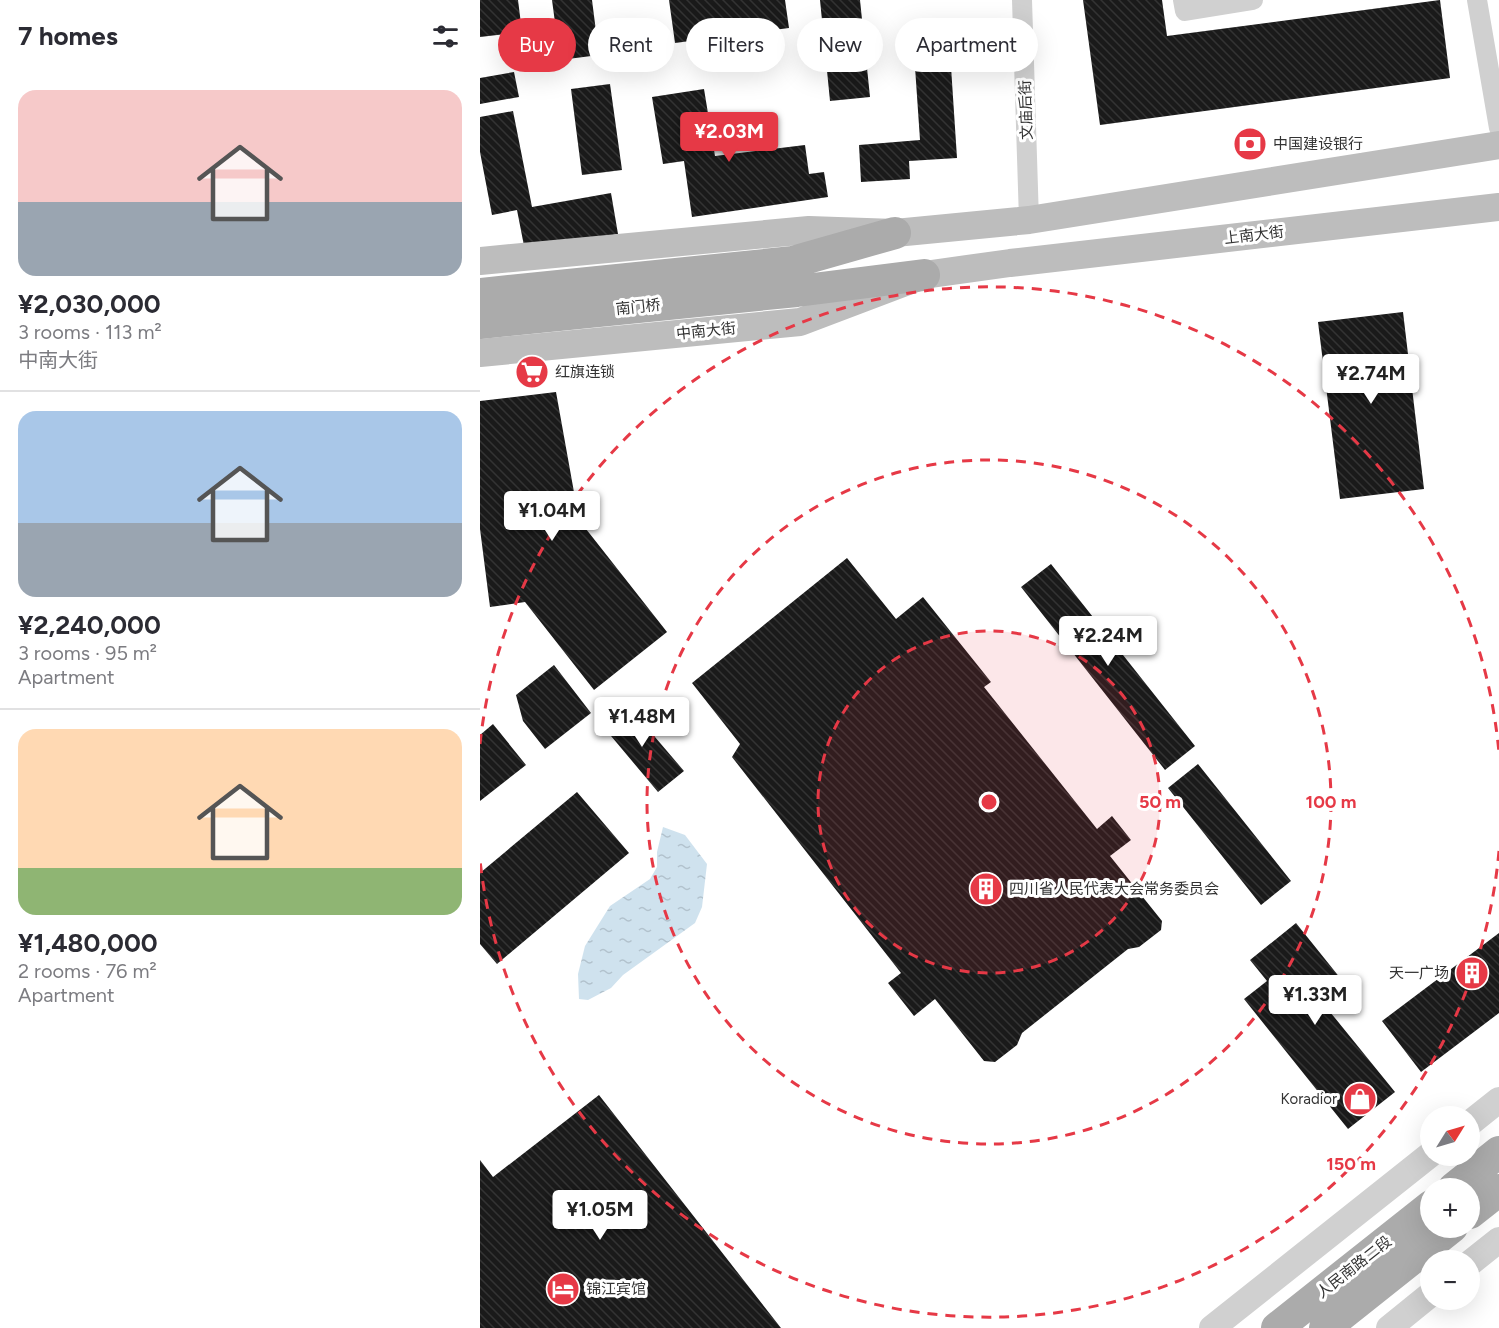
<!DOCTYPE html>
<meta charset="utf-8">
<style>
body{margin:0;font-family:Figtree,"Noto Sans SC",sans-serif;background:#f7f7f7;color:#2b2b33;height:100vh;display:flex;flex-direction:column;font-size:22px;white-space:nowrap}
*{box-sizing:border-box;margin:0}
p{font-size:20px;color:#7c7c81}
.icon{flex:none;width:33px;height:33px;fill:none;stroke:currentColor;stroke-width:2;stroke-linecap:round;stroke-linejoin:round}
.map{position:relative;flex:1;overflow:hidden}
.side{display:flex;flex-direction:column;background:#fff;width:480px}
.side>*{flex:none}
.top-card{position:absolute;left:18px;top:18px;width:570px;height:54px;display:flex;gap:12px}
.needle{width:39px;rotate:53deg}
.controls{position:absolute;left:940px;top:1106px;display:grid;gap:12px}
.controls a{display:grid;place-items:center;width:60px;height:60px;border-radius:50%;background:#fff;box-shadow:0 6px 24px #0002;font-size:30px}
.price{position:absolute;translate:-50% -51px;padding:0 14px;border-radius:6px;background:#fff;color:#222;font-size:20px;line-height:39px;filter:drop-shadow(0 2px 3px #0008)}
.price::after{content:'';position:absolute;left:50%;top:36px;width:18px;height:14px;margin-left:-9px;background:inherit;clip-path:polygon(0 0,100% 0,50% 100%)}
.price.active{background:#e63946;color:#fff}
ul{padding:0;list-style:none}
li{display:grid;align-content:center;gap:12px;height:318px;padding:0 18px}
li+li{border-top:2px solid #e1e1e2}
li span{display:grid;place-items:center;height:186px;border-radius:18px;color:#555}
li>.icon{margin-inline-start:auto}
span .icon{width:108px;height:108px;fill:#fffc;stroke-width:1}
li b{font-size:26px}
h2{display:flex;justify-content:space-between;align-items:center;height:72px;padding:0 18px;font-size:26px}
.chip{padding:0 21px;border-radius:27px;background:#fff;box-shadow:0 6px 24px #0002;font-size:21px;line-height:54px}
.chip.active{background:#e63946;color:#fff}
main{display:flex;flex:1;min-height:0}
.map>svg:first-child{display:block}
.water{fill:url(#water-ripples)}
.building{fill:url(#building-back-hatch)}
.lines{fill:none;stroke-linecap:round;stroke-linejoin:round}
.minor{stroke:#d0d0d0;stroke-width:20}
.tertiary{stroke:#d0d0d0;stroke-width:26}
.secondary{stroke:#bdbdbd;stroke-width:28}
.primary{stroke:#ababab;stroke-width:32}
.ring{fill:none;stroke:#e63946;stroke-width:3;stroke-dasharray:10 8}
.labels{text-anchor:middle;stroke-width:6;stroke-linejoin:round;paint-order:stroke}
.street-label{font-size:15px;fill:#333;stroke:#fff}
.poi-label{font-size:15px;fill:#333;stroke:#fff;text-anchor:start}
.centre{fill:#e63946;stroke:#fff;stroke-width:3}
.ring-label{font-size:18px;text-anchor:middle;font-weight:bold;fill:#e63946;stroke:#fff;stroke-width:6;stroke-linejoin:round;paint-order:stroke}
</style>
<main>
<section class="side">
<h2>7 homes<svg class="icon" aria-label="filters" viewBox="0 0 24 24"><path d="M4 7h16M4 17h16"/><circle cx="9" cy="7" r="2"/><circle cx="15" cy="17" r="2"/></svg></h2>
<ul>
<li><span style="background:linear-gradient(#f6c9c9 60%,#9aa5b1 0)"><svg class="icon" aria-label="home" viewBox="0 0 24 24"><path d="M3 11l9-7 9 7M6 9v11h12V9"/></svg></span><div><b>¥2,030,000</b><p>3 rooms · 113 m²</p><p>中南大街</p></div></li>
<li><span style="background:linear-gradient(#a9c7e8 60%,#9aa5b1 0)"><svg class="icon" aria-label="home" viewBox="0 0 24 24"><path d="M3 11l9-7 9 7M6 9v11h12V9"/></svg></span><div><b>¥2,240,000</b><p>3 rooms · 95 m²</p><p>Apartment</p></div></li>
<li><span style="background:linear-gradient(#ffd9b3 75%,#8fb573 0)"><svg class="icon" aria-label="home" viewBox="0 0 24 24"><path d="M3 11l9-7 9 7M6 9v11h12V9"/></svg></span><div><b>¥1,480,000</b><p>2 rooms · 76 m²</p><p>Apartment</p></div></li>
</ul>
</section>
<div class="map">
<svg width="1019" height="1328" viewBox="0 0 1019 1328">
<defs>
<pattern id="water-ripples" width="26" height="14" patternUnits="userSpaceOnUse" patternTransform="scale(1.5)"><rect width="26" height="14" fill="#cfe2ee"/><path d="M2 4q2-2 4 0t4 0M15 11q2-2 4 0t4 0" fill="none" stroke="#b2c2cd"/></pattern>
<pattern id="building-back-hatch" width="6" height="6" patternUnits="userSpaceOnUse" patternTransform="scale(1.5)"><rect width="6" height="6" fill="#1a1a1a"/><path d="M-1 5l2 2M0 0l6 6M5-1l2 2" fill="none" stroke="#333"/></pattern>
</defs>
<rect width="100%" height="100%" fill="#fff"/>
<path class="water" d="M183 827 205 835 227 864 222 907 215 923 143 975 131 988 108 1000 99 999 98 974 105 946 130 906 170 879 177 867V852Z"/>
<path class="building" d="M0 0H38L42 32 0 37Z
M72 0H112L119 55 80 60Z
M189 0H305L309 28 195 43Z
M340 0H380L390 97 350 101Z
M603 0H682L687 36 960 0 970 78 620 125Z
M468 21 477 158 429 161 430 179 381 182 379 145 440 140 432 23Z
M34 72 39 97 0 104V78Z
M130 84 142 170 102 175 91 89Z
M224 89 235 156 325 145 329 174 344 172 348 197 212 217 204 161 183 164 172 97Z
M33 111 52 207 131 193 138 234 45 251 37 210 12 215 0 152V117Z
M923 312 944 489 860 499 838 322Z
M76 392 99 520 187 632 114 690 45 602 10 607 0 529V401Z
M367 558 416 619 443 597 511 682 504 687 617 829 632 816 651 840 630 856 682 921 681 930 659 947 648 949 542 1033 537 1045 515 1062 504 1061 455 999 434 1016 408 983 421 973 252 757 260 744 212 683Z
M571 564 715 746 685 770 541 587Z
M74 665 111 713 65 749 43 721 36 695Z
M146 703 204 771 178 792 121 724Z
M13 724 46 765 0 801V735Z
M718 764 811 881 781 905 688 788Z
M97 792 149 853 17 964 0 944V873Z
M816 923 865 984 842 1002 915 1092 868 1129 764 999 787 981 770 960Z
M1019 933V1013L941 1072 902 1021Z
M119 1095 301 1328H0V1160L13 1177Z"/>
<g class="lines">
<path class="minor" d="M542 0 549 220
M703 0 705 11 773 0
M997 0 1019 128"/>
<path class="tertiary" d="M990 1123 1019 1100
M990 1263 1019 1240
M732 1328 951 1154
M909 1328 951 1294"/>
<path class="secondary" d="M0 261 329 230 415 233 549 220 1019 145
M0 353 320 322 444 275 530 263 1019 207"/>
<path class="primary" d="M0 294 313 262 415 233
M0 323 317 291 444 275
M974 1188 1019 1152
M990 1213 1019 1190
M797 1328 951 1206
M845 1328 972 1227"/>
</g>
<circle cx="509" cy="802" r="171" fill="#e63946" fill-opacity=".12"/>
<g class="ring">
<circle cx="509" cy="802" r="171"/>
<circle cx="509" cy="802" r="342"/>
<path d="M1019 851A512 512 0 0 1 0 860M0 744A512 512 0 0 1 1019 753"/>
</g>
<defs>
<symbol id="bank-disc" viewBox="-11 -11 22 22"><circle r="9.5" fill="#e63946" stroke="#fff"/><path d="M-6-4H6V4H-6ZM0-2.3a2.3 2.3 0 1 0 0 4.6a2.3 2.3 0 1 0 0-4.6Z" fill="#fff"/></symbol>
<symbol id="supermarket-disc" viewBox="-11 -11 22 22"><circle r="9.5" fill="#e63946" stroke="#fff"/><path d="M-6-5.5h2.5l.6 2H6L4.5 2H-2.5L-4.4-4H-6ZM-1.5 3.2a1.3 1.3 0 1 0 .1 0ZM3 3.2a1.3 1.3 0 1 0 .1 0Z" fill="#fff"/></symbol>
<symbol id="building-disc" viewBox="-11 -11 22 22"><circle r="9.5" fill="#e63946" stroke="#fff"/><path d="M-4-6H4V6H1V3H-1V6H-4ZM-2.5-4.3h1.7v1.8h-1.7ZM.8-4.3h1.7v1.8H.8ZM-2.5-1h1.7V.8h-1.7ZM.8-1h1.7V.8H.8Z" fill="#fff"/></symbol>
<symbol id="shop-disc" viewBox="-11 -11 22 22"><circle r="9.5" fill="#e63946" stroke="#fff"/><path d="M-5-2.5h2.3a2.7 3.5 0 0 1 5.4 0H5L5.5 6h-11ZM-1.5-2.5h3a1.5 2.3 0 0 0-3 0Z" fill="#fff"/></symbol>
<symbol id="hotel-disc" viewBox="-11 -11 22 22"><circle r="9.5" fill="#e63946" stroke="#fff"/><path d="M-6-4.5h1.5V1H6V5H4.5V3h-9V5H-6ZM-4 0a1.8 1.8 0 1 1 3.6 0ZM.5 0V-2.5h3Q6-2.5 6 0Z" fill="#fff"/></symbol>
</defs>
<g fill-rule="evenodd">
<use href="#bank-disc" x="751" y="125" width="38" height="38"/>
<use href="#supermarket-disc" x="33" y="353" width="38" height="38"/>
<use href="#building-disc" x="487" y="870" width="38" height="38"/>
<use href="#building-disc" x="973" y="954" width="38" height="38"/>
<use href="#shop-disc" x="861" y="1080" width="38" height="38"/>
<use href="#hotel-disc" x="64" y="1270" width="38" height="38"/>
</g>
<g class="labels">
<g class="street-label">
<text transform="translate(546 110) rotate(-92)" y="5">文庙后街</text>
<text transform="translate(774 235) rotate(-7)" y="5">上南大街</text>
<text transform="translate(158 307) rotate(-6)" y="5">南门桥</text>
<text transform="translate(226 331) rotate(-6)" y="5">中南大街</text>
<text transform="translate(874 1267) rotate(-38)" y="5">人民南路二段</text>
</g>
<g class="poi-label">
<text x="793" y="149">中国建设银行</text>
<text x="75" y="377">红旗连锁</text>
<text x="529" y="894">四川省人民代表大会常务委员会</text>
<text x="969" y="978" text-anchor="end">天一广场</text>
<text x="857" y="1104" text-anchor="end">Koradior</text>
<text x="106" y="1294">锦江宾馆</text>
</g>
</g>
<circle cx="509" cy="802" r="9" class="centre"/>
<g class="ring-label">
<text x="680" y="808">50 m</text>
<text x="851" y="808">100 m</text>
<text x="871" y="1170">150 m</text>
</g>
</svg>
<div class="controls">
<a><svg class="needle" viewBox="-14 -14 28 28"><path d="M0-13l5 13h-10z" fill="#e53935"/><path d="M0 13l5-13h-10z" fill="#7c7c81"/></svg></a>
<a>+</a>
<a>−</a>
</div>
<b class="price active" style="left:249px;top:163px">¥2.03M</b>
<b class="price" style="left:891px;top:405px">¥2.74M</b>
<b class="price" style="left:72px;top:542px">¥1.04M</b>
<b class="price" style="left:628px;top:667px">¥2.24M</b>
<b class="price" style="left:162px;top:748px">¥1.48M</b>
<b class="price" style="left:835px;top:1026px">¥1.33M</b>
<b class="price" style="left:120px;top:1241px">¥1.05M</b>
<div class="top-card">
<a class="chip active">Buy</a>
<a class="chip">Rent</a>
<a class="chip">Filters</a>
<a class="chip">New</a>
<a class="chip">Apartment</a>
</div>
</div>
</main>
